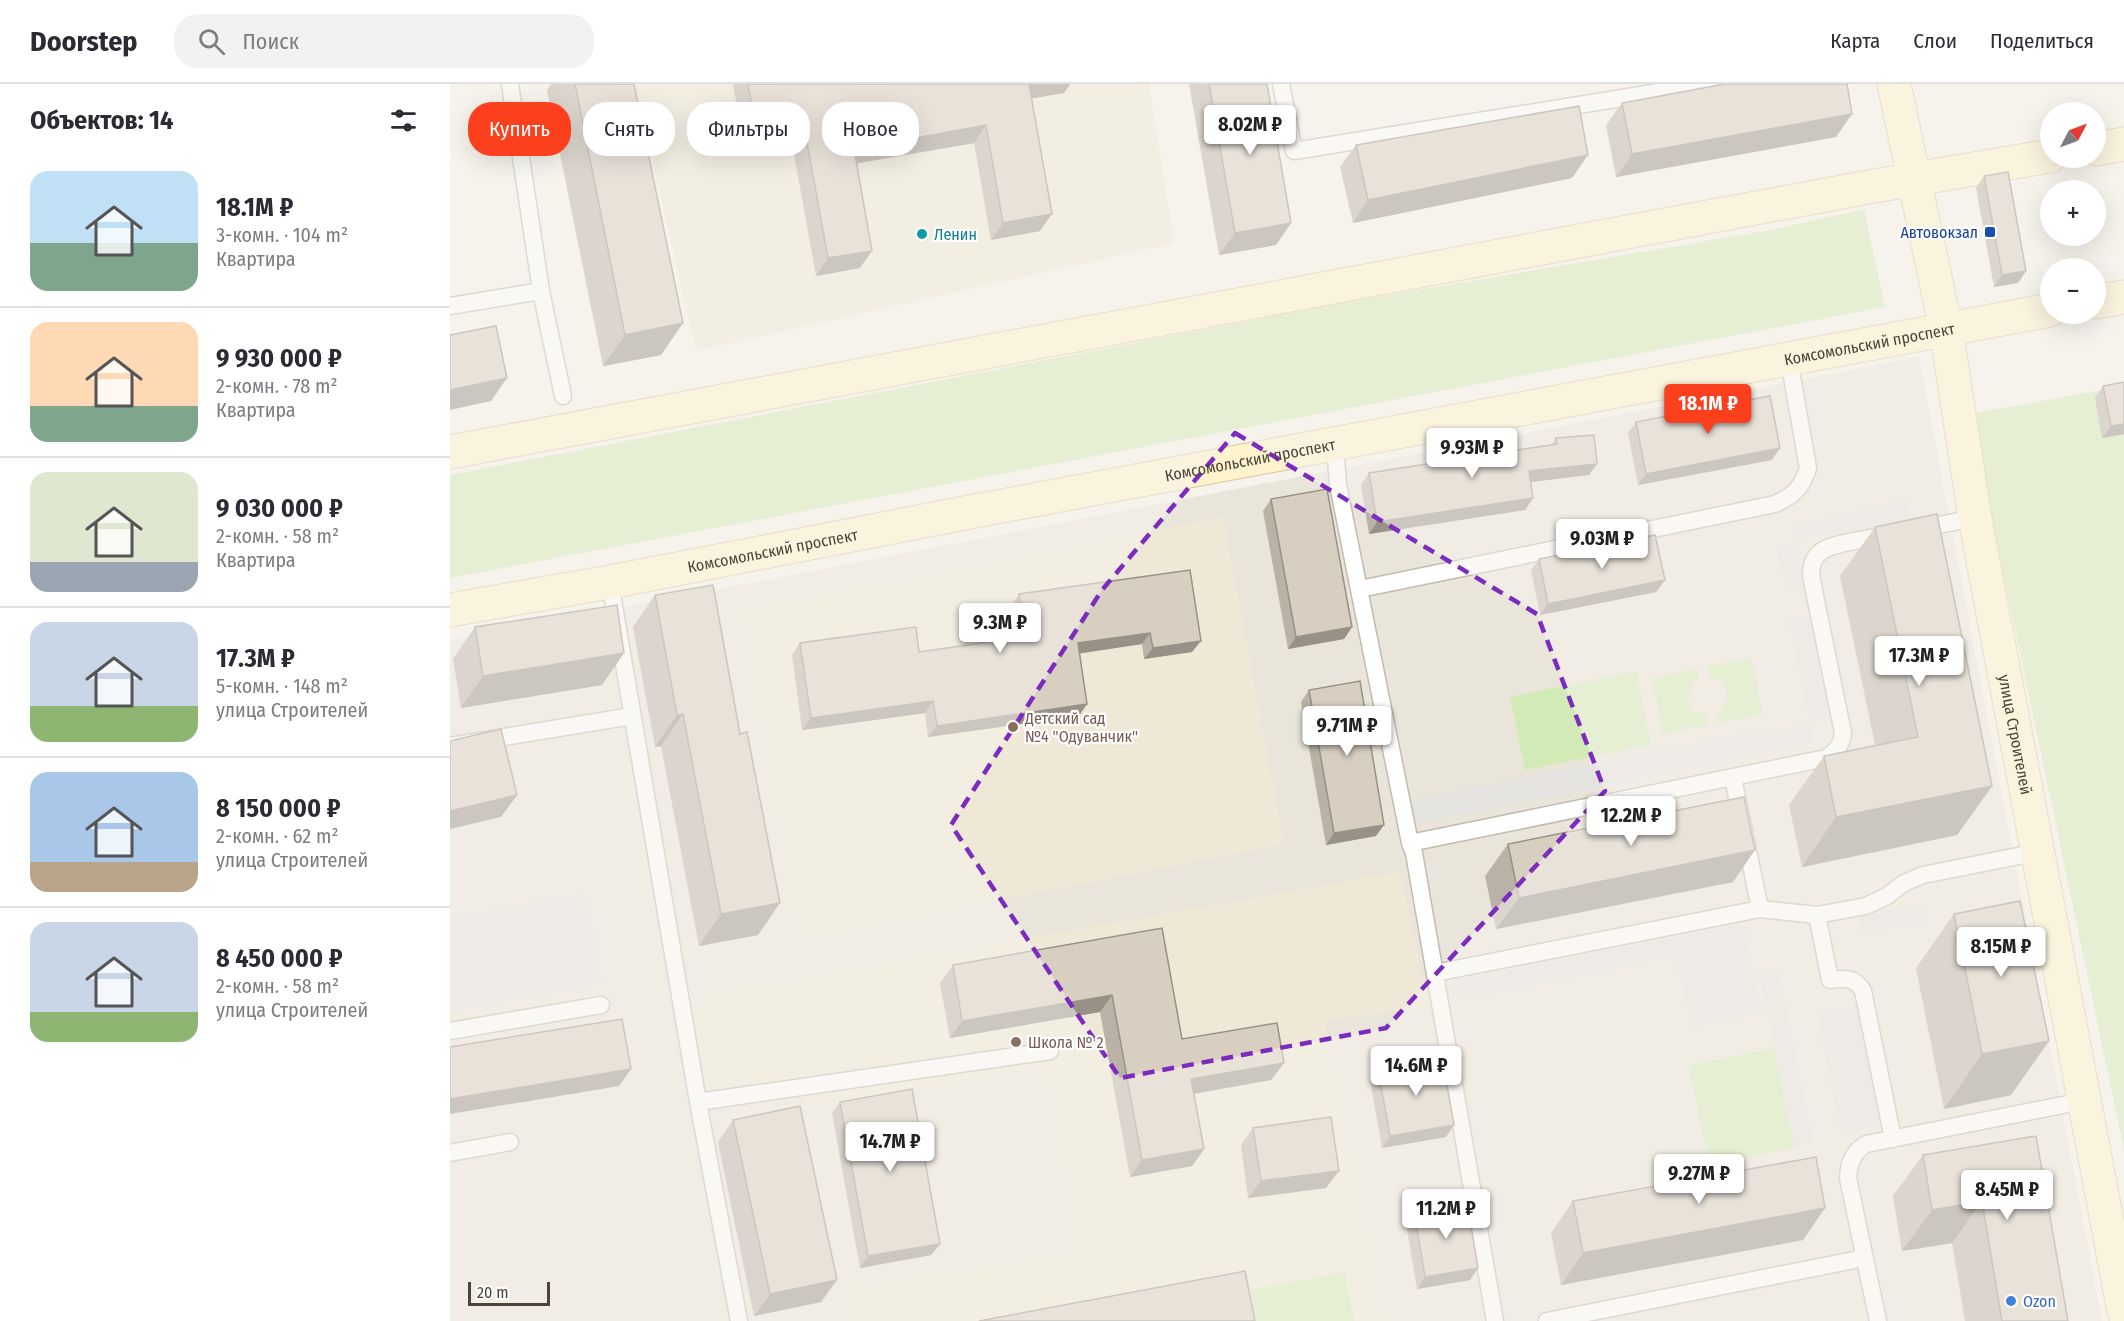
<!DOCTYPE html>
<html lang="ru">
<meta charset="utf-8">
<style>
body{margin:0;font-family:"Fira Sans Condensed",sans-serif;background:#f2f2f3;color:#2b2b33;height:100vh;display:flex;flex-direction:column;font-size:22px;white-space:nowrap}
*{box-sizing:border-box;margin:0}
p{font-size:20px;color:#7c7c81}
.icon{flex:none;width:33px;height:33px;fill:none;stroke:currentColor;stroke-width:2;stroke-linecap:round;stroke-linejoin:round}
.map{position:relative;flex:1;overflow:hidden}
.details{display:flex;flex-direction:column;background:#fff;width:450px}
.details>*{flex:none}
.banner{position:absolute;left:18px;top:18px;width:570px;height:54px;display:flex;gap:12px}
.needle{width:39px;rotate:49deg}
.controls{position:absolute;left:1590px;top:18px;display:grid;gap:12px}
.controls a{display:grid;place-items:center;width:66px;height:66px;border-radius:50%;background:#fff;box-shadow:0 6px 24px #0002;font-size:30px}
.scale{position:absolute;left:18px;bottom:15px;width:82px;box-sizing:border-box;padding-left:6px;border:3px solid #4b4439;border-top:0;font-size:16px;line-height:21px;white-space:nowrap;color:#4b4439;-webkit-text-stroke:4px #fff;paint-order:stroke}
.price{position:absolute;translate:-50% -51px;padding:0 14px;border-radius:6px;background:#fff;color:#222;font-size:20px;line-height:39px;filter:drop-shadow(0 2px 3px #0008)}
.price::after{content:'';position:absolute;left:50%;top:36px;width:18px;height:14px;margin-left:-9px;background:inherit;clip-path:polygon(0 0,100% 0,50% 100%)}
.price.selected{background:#fc3f1d;color:#fff}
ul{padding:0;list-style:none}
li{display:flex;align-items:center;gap:18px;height:150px;padding:0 30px}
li+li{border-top:2px solid #e1e1e2}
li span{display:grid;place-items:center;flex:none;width:168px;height:120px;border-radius:18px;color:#555}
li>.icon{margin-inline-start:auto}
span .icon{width:72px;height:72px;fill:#fffc;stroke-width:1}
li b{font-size:26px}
h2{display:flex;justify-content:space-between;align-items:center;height:72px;padding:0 30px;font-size:26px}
.pill{padding:0 21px;border-radius:24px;background:#fff;box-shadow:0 6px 24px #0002;font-size:21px;line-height:54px}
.pill.selected{background:#fc3f1d;color:#fff}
header{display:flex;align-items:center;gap:36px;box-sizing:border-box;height:84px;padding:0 30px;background:#fff;border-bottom:2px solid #e1e1e2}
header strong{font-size:28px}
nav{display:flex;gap:33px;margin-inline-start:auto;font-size:21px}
.search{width:420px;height:54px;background:#f2f2f3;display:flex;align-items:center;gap:15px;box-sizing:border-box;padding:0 21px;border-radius:24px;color:#7c7c81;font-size:22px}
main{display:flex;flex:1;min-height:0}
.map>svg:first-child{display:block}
.residential{fill:#eae5da}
.industrial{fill:#e6e2dd}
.education{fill:#efe8d6}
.green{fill:#d2eab5}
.parking{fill:#e5e3e0}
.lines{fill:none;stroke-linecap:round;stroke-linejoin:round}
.lane-casing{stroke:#c2bbae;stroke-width:19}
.secondary-casing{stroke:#d6c79b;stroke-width:35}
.lane{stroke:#fff;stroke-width:16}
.secondary{stroke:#fff3cd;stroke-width:33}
.wall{fill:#bab2a6}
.shaded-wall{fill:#979187}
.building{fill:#d8cfc1;stroke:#979187;stroke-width:1.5}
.marked{fill:none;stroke:#7b2cbf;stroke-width:4.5;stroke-dasharray:12 8;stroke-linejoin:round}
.transit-dot{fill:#1a4fb4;stroke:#fff;stroke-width:2}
.culture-dot{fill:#0f9aa8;stroke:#fff;stroke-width:2}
.education-dot{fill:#8d6e63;stroke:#fff;stroke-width:2}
.shop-dot{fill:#3f7fe0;stroke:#fff;stroke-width:2}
.labels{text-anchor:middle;stroke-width:4.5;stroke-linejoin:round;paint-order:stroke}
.transit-label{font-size:16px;fill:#164399;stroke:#fff;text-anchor:end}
.culture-label{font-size:16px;fill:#0d838f;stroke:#fff;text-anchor:start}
.street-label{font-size:16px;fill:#4b4439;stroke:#fff}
.education-label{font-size:16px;fill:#785e54;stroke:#fff;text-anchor:start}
.shop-label{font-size:16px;fill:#366cbe;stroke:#fff;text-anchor:start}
</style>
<header>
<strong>Doorstep</strong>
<div class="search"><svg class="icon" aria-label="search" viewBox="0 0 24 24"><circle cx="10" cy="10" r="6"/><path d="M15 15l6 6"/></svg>Поиск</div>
<nav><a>Карта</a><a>Слои</a><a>Поделиться</a></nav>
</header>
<main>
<section class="details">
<h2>Объектов: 14<svg class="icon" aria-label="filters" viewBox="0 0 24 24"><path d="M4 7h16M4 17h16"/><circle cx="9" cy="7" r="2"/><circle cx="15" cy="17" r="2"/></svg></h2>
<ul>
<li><span style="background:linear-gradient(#bfe0f5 60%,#7fa58c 0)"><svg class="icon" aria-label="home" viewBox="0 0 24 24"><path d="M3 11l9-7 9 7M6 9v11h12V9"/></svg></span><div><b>18.1M ₽</b><p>3-комн. · 104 m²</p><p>Квартира</p></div></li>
<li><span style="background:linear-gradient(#ffd9b3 70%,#7fa58c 0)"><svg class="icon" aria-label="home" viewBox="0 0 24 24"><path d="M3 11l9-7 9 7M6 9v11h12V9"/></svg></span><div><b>9 930 000 ₽</b><p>2-комн. · 78 m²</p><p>Квартира</p></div></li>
<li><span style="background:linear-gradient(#dfe7d0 75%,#9aa5b1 0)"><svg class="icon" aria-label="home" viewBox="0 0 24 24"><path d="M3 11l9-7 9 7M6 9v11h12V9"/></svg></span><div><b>9 030 000 ₽</b><p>2-комн. · 58 m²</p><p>Квартира</p></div></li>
<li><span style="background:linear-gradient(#c9d6e8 70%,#8fb573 0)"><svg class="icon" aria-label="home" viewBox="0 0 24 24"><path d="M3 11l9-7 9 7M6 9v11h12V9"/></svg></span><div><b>17.3M ₽</b><p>5-комн. · 148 m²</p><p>улица Строителей</p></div></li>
<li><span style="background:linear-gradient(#a9c7e8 75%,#b9a48a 0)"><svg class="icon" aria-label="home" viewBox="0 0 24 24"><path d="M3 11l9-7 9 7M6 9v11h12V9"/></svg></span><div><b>8 150 000 ₽</b><p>2-комн. · 62 m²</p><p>улица Строителей</p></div></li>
<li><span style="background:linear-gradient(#c9d6e8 75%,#8fb573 0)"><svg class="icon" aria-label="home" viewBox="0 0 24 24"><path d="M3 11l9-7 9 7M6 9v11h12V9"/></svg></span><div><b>8 450 000 ₽</b><p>2-комн. · 58 m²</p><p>улица Строителей</p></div></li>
</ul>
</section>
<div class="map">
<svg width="1674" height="1237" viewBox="0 0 1674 1237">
<rect width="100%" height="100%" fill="#f6f3ec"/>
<path class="residential" d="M1469 273 1652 1237H0V557Z"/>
<path class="industrial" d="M136 808 153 900 0 928V833Z"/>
<path class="education" d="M185 0H699L724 159 246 267Z
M773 433 834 760 349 856 294 527Z
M950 788 979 923 875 937 932 1237H408L402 1203 631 1168 595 980 357 1025 353 994 275 1005 261 996 244 913Z"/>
<path class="green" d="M1414 125 1435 223 0 494V391L892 219 1321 146Z
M1674 302V1066L1520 330Z
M1301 574 1313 630 1268 639 1267 630C1279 622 1280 610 1272 598L1259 593 1257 583Z
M1247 585 1249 595C1238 603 1235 614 1242 626L1256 632 1258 641 1213 650 1202 594Z
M1186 587 1201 661 1075 686 1060 613Z
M1324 964 1345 1064 1259 1081 1239 981Z
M895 1188 904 1237H806L801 1206Z"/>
<path class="parking" d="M1457 416 1461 434 1346 457 1342 439Z
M1347 461 1355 503 1336 507 1327 465Z
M1358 529 1379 632 1359 636 1339 533Z
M1360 640 1364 659 964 740 959 717 1307 647 1308 650Z
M1470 820 1474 840 1414 852 1409 832Z
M1293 839 1311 929 1241 943 1226 873 1007 916 1003 897Z
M1328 884 1364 1060 1345 1064 1309 887Z
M1408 919 1433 1041 1391 1049 1367 928Z"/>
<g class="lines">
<defs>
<path id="lane" d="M60 0 91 207 113 312
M831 0 844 67 1258 0
M0 222 91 207
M885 360 888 401 960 759 964 769 1045 1237
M1468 445 1525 434
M160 498 248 1018 289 1237
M910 505 1325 420C1343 412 1352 404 1358 384L1339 276
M0 662 182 632
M1283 694 1310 825 1367 831 1416 822 1437 812 1454 799 1473 791 1588 768
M960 759 1376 674C1386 668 1392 661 1393 649L1361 492C1361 482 1363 473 1372 467 1384 458 1421 455 1437 451
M1367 831 1380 896C1395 894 1405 893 1413 907L1443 1055
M985 889 1310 825
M0 947 151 921
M248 1018 600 967
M0 1069 60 1058
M1097 1237 1414 1174
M1428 1237 1398 1094C1399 1079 1402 1069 1416 1060L1633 1017"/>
<g id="secondary">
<path id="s1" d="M1444 0 1496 245 1525 434 1674 1228"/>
<path d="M1646 65 1674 60"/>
<path d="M1646 218 1674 213"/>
<path d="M0 368 1424 102 1600 72"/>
<path id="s2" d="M0 526 160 498 525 427 1600 226"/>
</g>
</defs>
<use href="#lane" class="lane-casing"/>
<use href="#secondary" class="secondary-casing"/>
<use href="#lane" class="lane"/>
<use href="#secondary" class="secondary"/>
</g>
<path class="wall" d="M101 0H184L211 271 153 282 97 6Z
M283 0H620L614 9 582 14 590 147 541 156 524 59 407 79 410 184 366 192 342 59 295 68Z
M739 0H817L841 139 826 161 769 171Z
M1172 19 1386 53 1166 93 1156 41Z
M906 61 1122 94 903 139 890 83Z
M1534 92 1576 187 1568 199 1544 203 1526 104Z
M1653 302 1674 350 1652 354 1645 314Z
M1186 338 1322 376 1188 401 1178 349Z
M1106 354 1139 391 1081 398 1083 414 1075 426 919 450 911 401 919 389 1102 361Z
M821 415 902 543 894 555 838 565 813 427Z
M1425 443 1542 702 1507 751 1352 783 1339 721 1374 672 1425 661 1390 492Z
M1089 475 1215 496 1206 508 1090 531 1081 486Z
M740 486 742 568 694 575 692 560 629 569V632L478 653 475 629 352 646 342 571 350 559 469 568 566 554 561 522 569 510Z
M205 511 308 851 249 862 211 662 205 663 183 543Z
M25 543 152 601 11 624 3 575Z
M859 606 926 752 876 761 851 618Z
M1058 760 1283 798 1046 845 1035 792Z
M1504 830 1561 1011 1494 1025 1466 884Z
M712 844 732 955 834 979 821 996 744 1010 754 1065 742 1082 680 1093 650 928 500 954 490 899 503 881Z
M928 985 996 1053 932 1064 920 996Z
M390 1018 481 1171 410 1184 382 1029Z
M283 1036 371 1218 304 1232 268 1058Z
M803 1044 876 1104 798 1114 791 1061Z
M1586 1052 1618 1237H1515L1502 1159 1452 1167 1443 1112 1473 1071Z
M1123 1117 1375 1124 1353 1156 1111 1201 1101 1149Z
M964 1127 1028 1184 1020 1196 967 1205 956 1139Z"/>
<path class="shaded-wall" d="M579 0H620L614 9 567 17Z
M1402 30 1386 53 1166 93 1182 70Z
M536 41 524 59 392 82 404 65Z
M354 42 342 59 295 68 307 50Z
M1138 71 1122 94 903 139 918 116Z
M602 130 590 147 541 156 553 139Z
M841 139 826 161 769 171 785 149Z
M422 167 410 184 366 192 378 174Z
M1576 187 1568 199 1544 203 1552 191Z
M233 239 211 271 153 282 175 251Z
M57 294 41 317 0 326V306Z
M1674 340V350L1652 354 1661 342Z
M1330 364 1322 376 1188 401 1196 390Z
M1147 380 1139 391 1071 399 1079 387Z
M1083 414 1075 426 919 450 927 438Z
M1215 496 1206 508 1090 531 1098 520Z
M902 543 894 555 838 565 846 553Z
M700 549 692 560 620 571 628 559Z
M751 557 742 568 694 575 703 564Z
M174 569 152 601 11 624 33 592Z
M483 617 475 629 352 646 361 634Z
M637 620 629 632 478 653 487 642Z
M233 630 211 662 205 663 227 631Z
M1542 702 1507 751 1352 783 1386 733Z
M67 711 51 733 0 745V727Z
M934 741 926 752 876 761 884 749Z
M1305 766 1283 798 1046 845 1069 814Z
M330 819 308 851 249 862 271 830Z
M662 911 650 928 500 954 512 937Z
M1599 957 1561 1011 1494 1025 1532 970Z
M834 979 821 996 729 1012 741 995Z
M181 985 169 1002 0 1030V1015Z
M1004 1041 996 1053 932 1064 940 1052Z
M754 1065 742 1082 680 1093 692 1076Z
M889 1087 876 1104 798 1114 811 1097Z
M1532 1117 1502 1159 1452 1167 1482 1126Z
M1375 1124 1353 1156 1111 1201 1133 1169Z
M490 1160 481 1171 410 1184 418 1172Z
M1028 1184 1020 1196 967 1205 975 1193Z
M387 1196 371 1218 304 1232 320 1210Z"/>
<path class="building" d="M125 0H184L233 239 175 251Z
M298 0H579L602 130 553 139 536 41 404 65 422 167 378 174 354 42 307 50Z
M759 0H817L841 139 785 149Z
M1275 0H1397L1402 30 1182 70 1172 19Z
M1129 22 1138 71 918 116 906 61Z
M1558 88 1576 187 1552 191 1534 92Z
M46 242 57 294 0 306V251Z
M1674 298V340L1661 342 1653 302Z
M1320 312 1330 364 1196 390 1186 338Z
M1144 351 1147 380 1079 387 1083 414 927 438 919 389 1107 360 1106 354Z
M877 405 902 543 846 553 821 415Z
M1487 430 1542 702 1386 733 1374 672 1468 653 1425 443Z
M1205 451 1215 496 1098 520 1089 475Z
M740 486 751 557 703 564 700 549 628 559 637 620 487 642 483 617 361 634 350 559 466 543 469 568 575 553 569 510Z
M263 501 290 650 297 648 330 819 271 830 233 630 227 631 205 511Z
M167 521 174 569 33 592 25 543Z
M910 597 934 741 884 749 859 606Z
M51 645 67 711 0 727V657Z
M1294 713 1305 766 1069 814 1058 760Z
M1570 817 1599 957 1532 970 1504 830Z
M712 844 732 955 827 939 834 979 741 995 754 1065 692 1076 662 911 512 937 503 881Z
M172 935 181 985 0 1015V963Z
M992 973 1004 1041 940 1052 928 985Z
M462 1005 490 1160 418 1172 390 1018Z
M350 1022 387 1196 320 1210 283 1036Z
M881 1033 889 1087 811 1097 803 1044Z
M1586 1052 1618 1237H1552L1532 1117 1482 1126 1473 1071Z
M1366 1073 1375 1124 1133 1169 1123 1117Z
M1017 1118 1028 1184 975 1193 964 1127Z
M795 1187 805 1237H529Z"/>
<path d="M0 0H1674V1237H0ZM785 349 1087 530 1155 707 936 944 670 994 501 741 652 506Z" fill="#f6f3ec" fill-opacity=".55" fill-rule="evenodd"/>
<path class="marked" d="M785 349 1087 530 1155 707 936 944 670 994 501 741 652 506Z"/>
<rect class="transit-dot" x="1534" y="142" width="12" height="12" rx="3"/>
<circle class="culture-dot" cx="472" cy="150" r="6"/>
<g class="education-dot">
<circle cx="563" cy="643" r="6"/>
<circle cx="566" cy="958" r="6"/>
</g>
<circle class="shop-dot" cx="1561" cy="1217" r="6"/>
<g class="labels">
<g class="transit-label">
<text x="1528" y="154">Автовокзал</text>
</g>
<g class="culture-label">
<text x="484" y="156">Ленин</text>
</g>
<g class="street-label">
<text dy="6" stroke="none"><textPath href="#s2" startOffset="1444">Комсомольский проспект</textPath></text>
<text dy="6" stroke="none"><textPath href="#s2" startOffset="814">Комсомольский проспект</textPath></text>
<text dy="6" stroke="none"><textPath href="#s2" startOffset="328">Комсомольский проспект</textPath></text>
<text dy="6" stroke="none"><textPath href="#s1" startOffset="662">улица Строителей</textPath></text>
</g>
<g class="education-label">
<text x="575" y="640">Детский сад<tspan x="575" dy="18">№4 "Одуванчик"</tspan></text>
<text x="578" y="964">Школа № 2</text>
</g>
<g class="shop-label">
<text x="1573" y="1223">Ozon</text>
</g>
</g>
</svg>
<div class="controls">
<a><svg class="needle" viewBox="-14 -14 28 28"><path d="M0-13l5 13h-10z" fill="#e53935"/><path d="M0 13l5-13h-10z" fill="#7c7c81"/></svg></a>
<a>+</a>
<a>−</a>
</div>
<div class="scale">20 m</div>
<b class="price" style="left:800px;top:72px">8.02M ₽</b>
<b class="price selected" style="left:1258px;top:351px">18.1M ₽</b>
<b class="price" style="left:1022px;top:395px">9.93M ₽</b>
<b class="price" style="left:1152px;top:486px">9.03M ₽</b>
<b class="price" style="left:550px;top:570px">9.3M ₽</b>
<b class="price" style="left:1469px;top:603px">17.3M ₽</b>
<b class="price" style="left:897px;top:673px">9.71M ₽</b>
<b class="price" style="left:1181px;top:763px">12.2M ₽</b>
<b class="price" style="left:1551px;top:894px">8.15M ₽</b>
<b class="price" style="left:966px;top:1013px">14.6M ₽</b>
<b class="price" style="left:440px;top:1089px">14.7M ₽</b>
<b class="price" style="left:1249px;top:1121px">9.27M ₽</b>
<b class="price" style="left:1557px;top:1137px">8.45M ₽</b>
<b class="price" style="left:996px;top:1156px">11.2M ₽</b>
<div class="banner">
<a class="pill selected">Купить</a>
<a class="pill">Снять</a>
<a class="pill">Фильтры</a>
<a class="pill">Новое</a>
</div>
</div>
</main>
